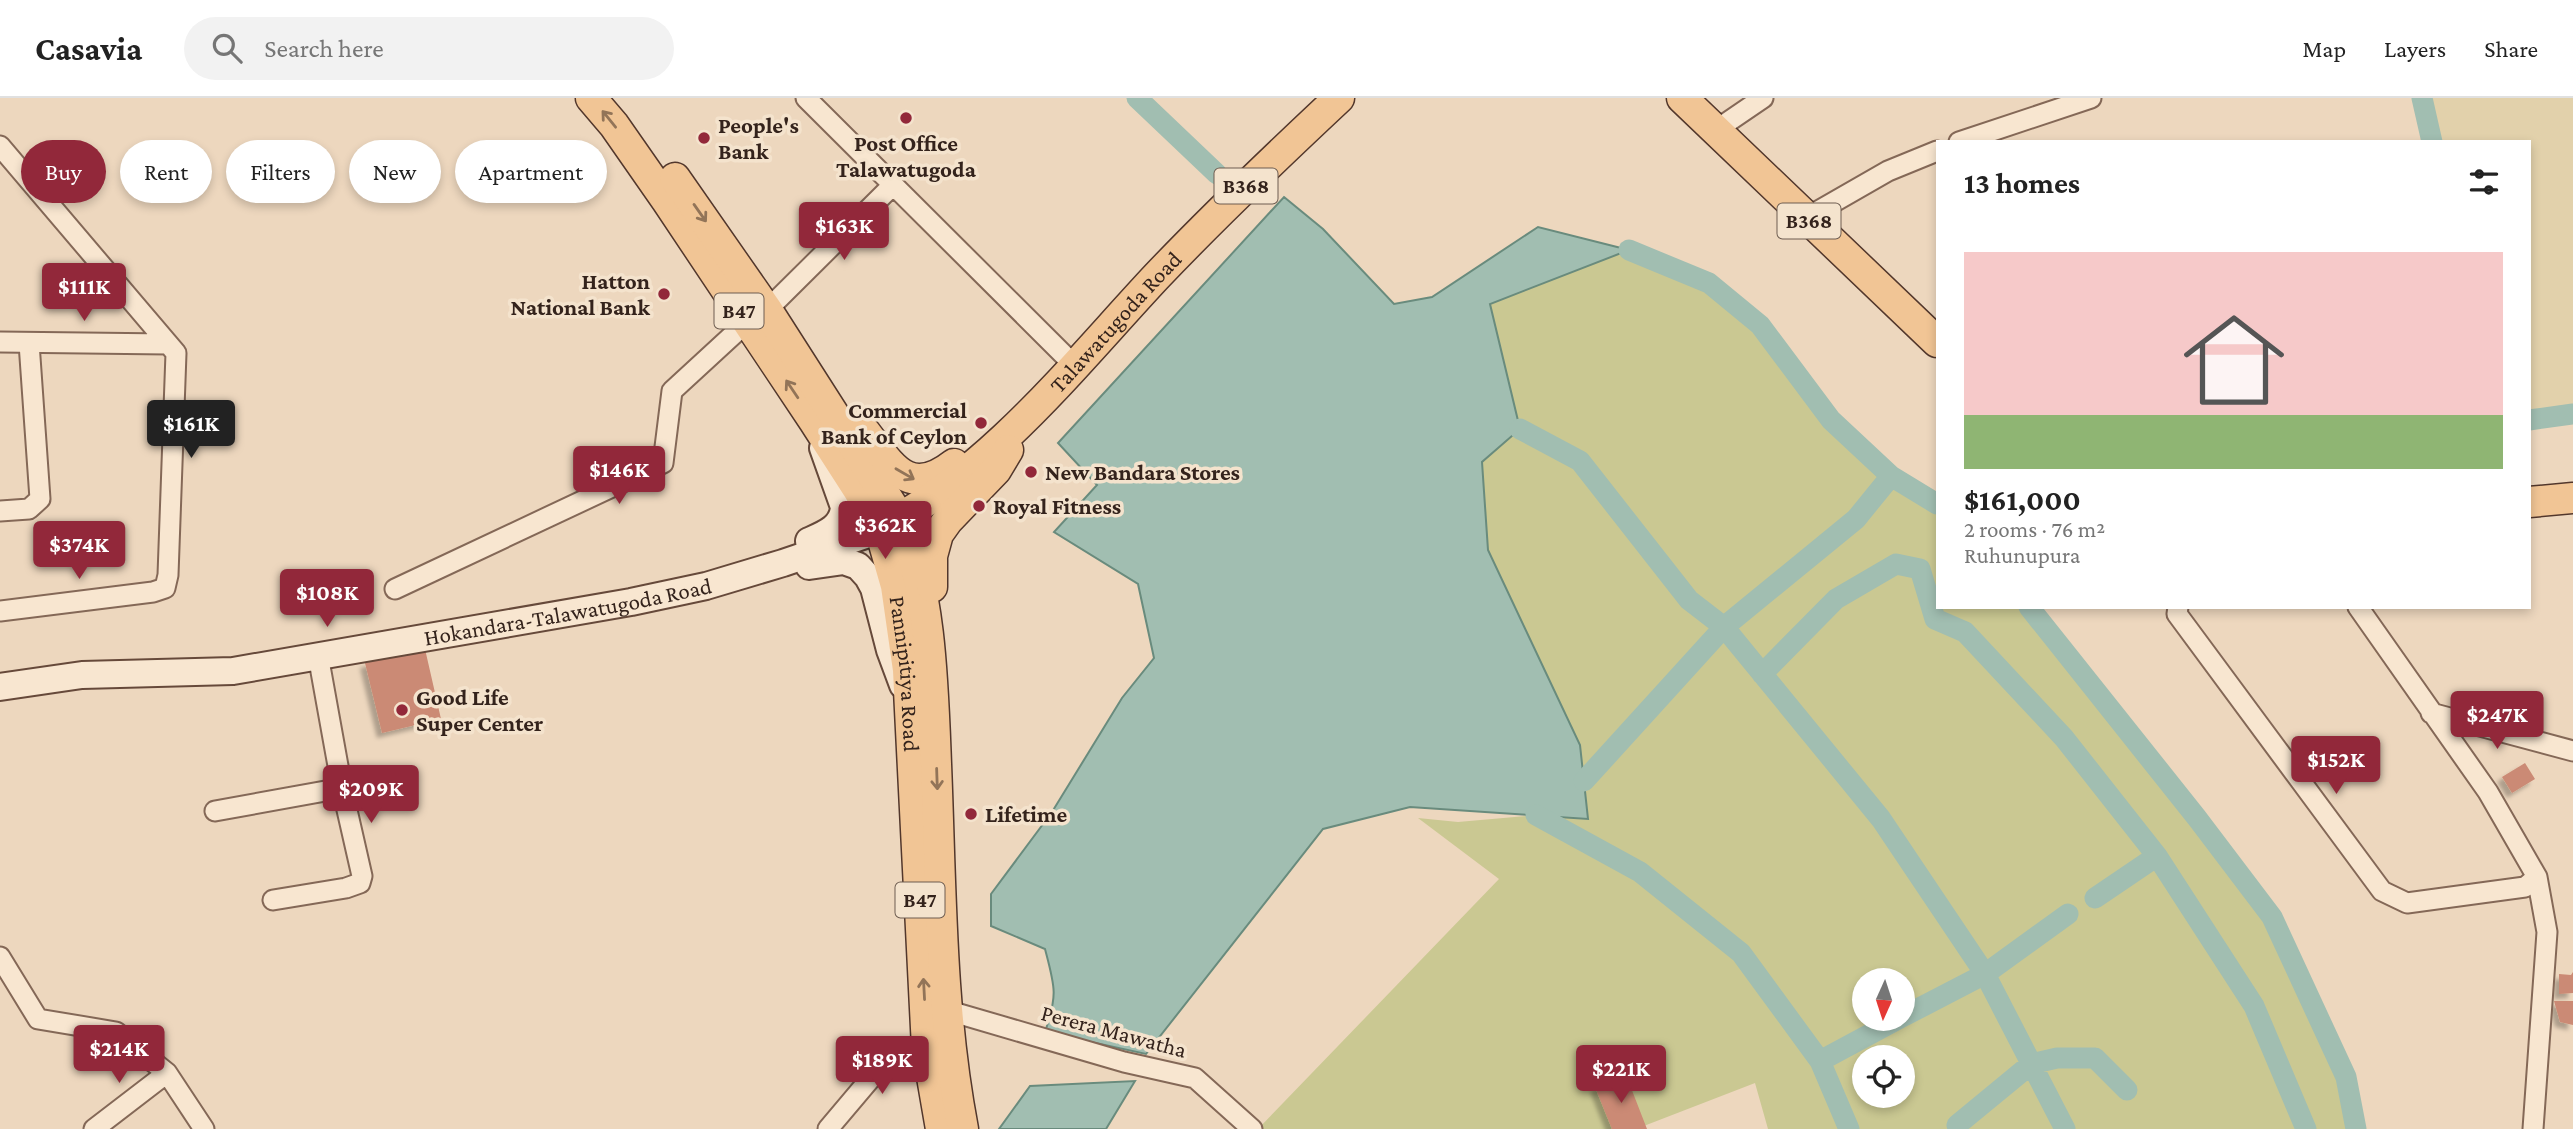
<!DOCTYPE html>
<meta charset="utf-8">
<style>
body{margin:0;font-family:"Crimson Pro",serif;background:#f2f2f2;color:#222;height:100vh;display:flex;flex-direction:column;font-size:26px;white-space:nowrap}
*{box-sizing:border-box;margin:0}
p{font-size:23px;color:#767676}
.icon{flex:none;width:38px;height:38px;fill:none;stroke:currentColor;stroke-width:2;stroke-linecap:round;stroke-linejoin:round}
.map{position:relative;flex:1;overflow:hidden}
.details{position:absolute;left:1936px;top:42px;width:595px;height:469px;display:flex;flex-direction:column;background:#fff;border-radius:0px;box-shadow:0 4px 10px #0003}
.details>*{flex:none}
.banner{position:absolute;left:21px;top:42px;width:665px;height:63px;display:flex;gap:14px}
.needle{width:46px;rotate:183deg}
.buttons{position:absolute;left:1852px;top:870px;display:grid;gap:14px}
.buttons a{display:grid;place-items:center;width:63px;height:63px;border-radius:50%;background:#fff;box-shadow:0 4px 10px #0003;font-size:35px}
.price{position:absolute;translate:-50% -60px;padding:0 16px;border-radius:7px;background:#92283a;color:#fff;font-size:23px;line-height:46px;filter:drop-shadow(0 2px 4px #0008)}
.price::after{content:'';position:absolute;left:50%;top:42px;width:21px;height:16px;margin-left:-10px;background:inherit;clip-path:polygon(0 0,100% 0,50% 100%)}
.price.current{background:#222;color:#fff}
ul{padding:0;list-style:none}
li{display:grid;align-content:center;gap:14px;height:371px;padding:0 28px}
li+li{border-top:2px solid #e0e0e0}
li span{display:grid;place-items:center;height:217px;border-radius:0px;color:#555}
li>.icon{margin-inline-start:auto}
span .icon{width:126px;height:126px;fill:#fffc;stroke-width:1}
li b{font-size:30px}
h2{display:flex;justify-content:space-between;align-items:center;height:84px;padding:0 28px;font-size:30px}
.tag{padding:0 24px;border-radius:32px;background:#fff;box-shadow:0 4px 10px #0003;font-size:24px;line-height:63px}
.tag.current{background:#92283a;color:#fff}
header{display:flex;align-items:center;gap:42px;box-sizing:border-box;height:98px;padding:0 35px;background:#fff;border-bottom:2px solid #e0e0e0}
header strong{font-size:33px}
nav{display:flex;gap:38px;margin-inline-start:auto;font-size:24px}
.search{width:490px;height:63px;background:#f2f2f2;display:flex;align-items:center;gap:18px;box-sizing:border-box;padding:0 24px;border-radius:38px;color:#767676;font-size:26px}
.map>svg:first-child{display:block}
.farmland{fill:#e2d1ab}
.green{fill:#cac892;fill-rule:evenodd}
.water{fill:#a1beb1;stroke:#698b7d;stroke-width:2}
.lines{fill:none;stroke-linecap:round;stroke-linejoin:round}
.canal{stroke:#a1beb1;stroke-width:21}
.building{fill:#cb8a74;filter:url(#shadow)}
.street-casing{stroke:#846857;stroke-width:23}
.secondary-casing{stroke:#66493a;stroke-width:30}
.primary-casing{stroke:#52372c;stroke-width:33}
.street{stroke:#f8e6d0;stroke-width:19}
.secondary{stroke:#f8e6d0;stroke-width:26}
.primary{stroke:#f1c595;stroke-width:30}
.oneway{stroke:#927458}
.poi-dot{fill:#92283a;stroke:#f4e3cd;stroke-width:2.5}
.labels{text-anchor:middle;stroke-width:7;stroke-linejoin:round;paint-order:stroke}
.shield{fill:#f4e3cd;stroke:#6e5d51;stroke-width:2}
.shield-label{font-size:21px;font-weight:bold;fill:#34231c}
.poi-label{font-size:23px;font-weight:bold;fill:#34231c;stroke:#f4e3cd;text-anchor:start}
.street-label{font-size:23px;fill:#34231c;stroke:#f4e3cd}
</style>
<header>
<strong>Casavia</strong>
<div class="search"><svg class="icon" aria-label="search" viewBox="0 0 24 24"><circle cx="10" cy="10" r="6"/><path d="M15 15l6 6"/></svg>Search here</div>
<nav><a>Map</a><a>Layers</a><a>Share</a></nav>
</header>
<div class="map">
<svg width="2573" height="1031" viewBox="0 0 2573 1031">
<defs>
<filter id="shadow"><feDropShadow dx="-5" dy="5" stdDeviation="2" flood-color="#0004"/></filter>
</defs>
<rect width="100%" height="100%" fill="#edd7be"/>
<path class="farmland" d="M2422 0H2573V316L2529 322V44H2432Z"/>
<path class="green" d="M1629 152 1709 185 1760 227 1831 322 1891 378 1937 406V509H2029L2197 720 2272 819 2346 979 2356 1031H1768L1755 985 1636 1031H1258L1499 781 1418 720 1458 724 1536 717 1588 721 1580 647 1488 452 1482 363 1519 331 1490 206ZM1864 882H1902V920H1864ZM1864 959H1902V998H1864Z"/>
<path class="water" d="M1284 99 1323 131 1394 206 1432 199 1538 129 1629 152 1490 206 1520 331 1482 364 1488 452 1580 647 1588 721 1410 709 1323 731 1146 956 1045 934C1058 896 1055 889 1045 851L991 828V796L1052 714 1122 600 1154 560 1138 486 1054 434 1097 387 1058 345Z
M1135 983 1106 1031H999L1030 988Z"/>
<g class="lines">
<path class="canal" d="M1137 0 1217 76
M2422 0 2432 44
M2529 322 2573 316
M1520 331 1580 363 1689 502 1724 529 1881 721 1985 876 2065 1031
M1891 378 1937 406
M2029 509 2197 720 2272 819 2346 979 2356 1031
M1762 576 1836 501 1896 466 1920 471 1935 521 1965 534 2064 640 2157 758 2254 908 2306 1031
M1584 683 1724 529 1856 421 1891 378 1831 322 1760 227 1709 185 1629 152
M1536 717 1640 774 1741 855 1820 963 1849 1031
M2095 800 2157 758
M1902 919 1985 876 2068 816
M1820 963 1900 920
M1957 1027 2031 966 2057 960H2095L2127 992"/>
</g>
<path class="building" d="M425 551 441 621 382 635 365 565Z
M2525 665 2535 681 2512 695 2502 679Z
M2573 874V895L2559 896V876L2571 877Z
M2554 903H2573V927L2560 924Z
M1626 977 1647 1031H1612L1595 989Z"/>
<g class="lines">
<defs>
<path id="street" d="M806 0 1075 268
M1716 32 1763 0
M1959 44 2091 0
M0 48 176 255 168 477 165 490 153 494 0 513
M1806 120 1888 73 1937 53
M767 212 893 87
M0 244 168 246
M0 413 29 411 40 401 29 245
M395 491 663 365 672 293 747 224
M2178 509 2177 516 2382 793 2407 805 2525 789 2537 779
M2358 509 2488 694 2537 779 2547 834 2533 1031
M2431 615 2573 653
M215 713 342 690
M273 802 346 790 360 785 362 778 342 690 318 557
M0 859 38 921 116 934 167 975 204 1031
M946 912 1124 964 1195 980 1252 1031
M94 1031 167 975
M828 1031 882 967 927 950"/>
<g id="secondary">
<path d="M809 443C825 436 843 429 844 409L823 350"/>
<path d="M809 468 844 463 858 468 868 479 874 490 890 552 903 587"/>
<path id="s1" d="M0 589 82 577 233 573 631 504 706 488 783 465 880 432"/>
</g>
<g id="primary">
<path id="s2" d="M591 0 614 27 667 103 814 323 859 393 880 432 896 488 908 572 927 950 941 1031"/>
<path d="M1682 0 1937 244"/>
<path d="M675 80 767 212 900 420C931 493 933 588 936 666 941 788 940 911 963 1031"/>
<path d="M865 334C892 369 909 401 954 366"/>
<path d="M2529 404 2573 400"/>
<path id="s3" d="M882 430C993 371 1072 269 1156 179 1215 117 1277 58 1339 0"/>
<path d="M932 489V458L938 436 948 422 996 372 1008 352"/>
</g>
</defs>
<use href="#street" class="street-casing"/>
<use href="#secondary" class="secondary-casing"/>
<use href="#primary" class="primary-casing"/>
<use href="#street" class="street"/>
<use href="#secondary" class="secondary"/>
<use href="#primary" class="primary"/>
</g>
<defs><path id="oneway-shaft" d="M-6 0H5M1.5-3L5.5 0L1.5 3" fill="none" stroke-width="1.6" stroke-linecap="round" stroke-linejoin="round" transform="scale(1.75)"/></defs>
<g class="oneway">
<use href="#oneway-shaft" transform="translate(609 21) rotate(-129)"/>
<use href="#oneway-shaft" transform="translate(700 115) rotate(55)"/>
<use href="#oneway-shaft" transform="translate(792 291) rotate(-124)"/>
<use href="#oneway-shaft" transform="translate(905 376) rotate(30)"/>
<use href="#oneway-shaft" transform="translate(937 681) rotate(88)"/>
<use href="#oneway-shaft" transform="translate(924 891) rotate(-93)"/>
</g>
<g class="poi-dot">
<circle cx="906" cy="20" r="7"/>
<circle cx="704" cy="40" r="7"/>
<circle cx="664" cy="196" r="7"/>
<circle cx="981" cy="325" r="7"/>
<circle cx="1031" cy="374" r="7"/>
<circle cx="979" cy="408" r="7"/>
<circle cx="402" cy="612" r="7"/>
<circle cx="971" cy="716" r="7"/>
</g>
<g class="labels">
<g class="shield">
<rect x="1214.5" y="70.5" width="63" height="35" rx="5"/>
<rect x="1777.5" y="105.5" width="63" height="35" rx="5"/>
<rect x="714.5" y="195.5" width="49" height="35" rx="5"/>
<rect x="895.5" y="784.5" width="49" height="35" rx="5"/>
</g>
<g class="shield-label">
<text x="1246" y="95">B368</text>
<text x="1809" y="130">B368</text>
<text x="739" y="220">B47</text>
<text x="920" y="809">B47</text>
</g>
<g class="poi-label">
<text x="718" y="35">People's<tspan x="718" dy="26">Bank</tspan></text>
<text x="906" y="53" text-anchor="middle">Post Office<tspan x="906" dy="26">Talawatugoda</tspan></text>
<text x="650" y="191" text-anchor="end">Hatton<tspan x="650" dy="26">National Bank</tspan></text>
<text x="967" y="320" text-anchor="end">Commercial<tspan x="967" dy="26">Bank of Ceylon</tspan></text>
<text x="1045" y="382">New Bandara Stores</text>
<text x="993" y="416">Royal Fitness</text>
<text x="416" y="607">Good Life<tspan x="416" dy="26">Super Center</tspan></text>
<text x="985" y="724">Lifetime</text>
</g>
<g class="street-label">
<text dy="8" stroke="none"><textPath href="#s3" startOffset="313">Talawatugoda Road</textPath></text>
<text dy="8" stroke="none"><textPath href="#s1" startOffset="574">Hokandara-Talawatugoda Road</textPath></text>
<text dy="8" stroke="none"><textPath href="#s2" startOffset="667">Pannipitiya Road</textPath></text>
<text transform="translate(1114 933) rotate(15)" y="8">Perera Mawatha</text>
</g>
</g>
</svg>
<div class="buttons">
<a><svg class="needle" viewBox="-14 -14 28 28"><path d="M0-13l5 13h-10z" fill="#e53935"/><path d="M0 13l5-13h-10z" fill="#767676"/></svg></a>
<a><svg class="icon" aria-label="locate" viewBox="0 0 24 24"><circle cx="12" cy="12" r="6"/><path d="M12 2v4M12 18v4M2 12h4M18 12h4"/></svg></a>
</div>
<b class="price" style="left:844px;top:164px">$163K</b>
<b class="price" style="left:84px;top:225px">$111K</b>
<b class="price current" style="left:191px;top:362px">$161K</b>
<b class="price" style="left:619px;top:408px">$146K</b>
<b class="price" style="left:885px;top:463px">$362K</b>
<b class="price" style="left:79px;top:483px">$374K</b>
<b class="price" style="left:327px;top:531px">$108K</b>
<b class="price" style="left:2497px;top:653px">$247K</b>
<b class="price" style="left:2336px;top:698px">$152K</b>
<b class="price" style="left:371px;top:727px">$209K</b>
<b class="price" style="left:119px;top:987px">$214K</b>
<b class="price" style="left:882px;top:998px">$189K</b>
<b class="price" style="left:1621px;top:1007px">$221K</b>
<div class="banner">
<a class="tag current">Buy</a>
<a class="tag">Rent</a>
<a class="tag">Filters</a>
<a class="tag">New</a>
<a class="tag">Apartment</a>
</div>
<section class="details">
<h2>13 homes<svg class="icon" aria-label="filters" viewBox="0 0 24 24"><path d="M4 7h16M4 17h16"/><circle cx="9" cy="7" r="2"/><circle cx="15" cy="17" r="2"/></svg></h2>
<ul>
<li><span style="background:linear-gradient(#f6c9c9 75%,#8fb573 0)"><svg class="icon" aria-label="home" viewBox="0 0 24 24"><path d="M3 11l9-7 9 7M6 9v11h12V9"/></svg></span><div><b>$161,000</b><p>2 rooms · 76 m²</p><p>Ruhunupura</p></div></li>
</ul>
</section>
</div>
